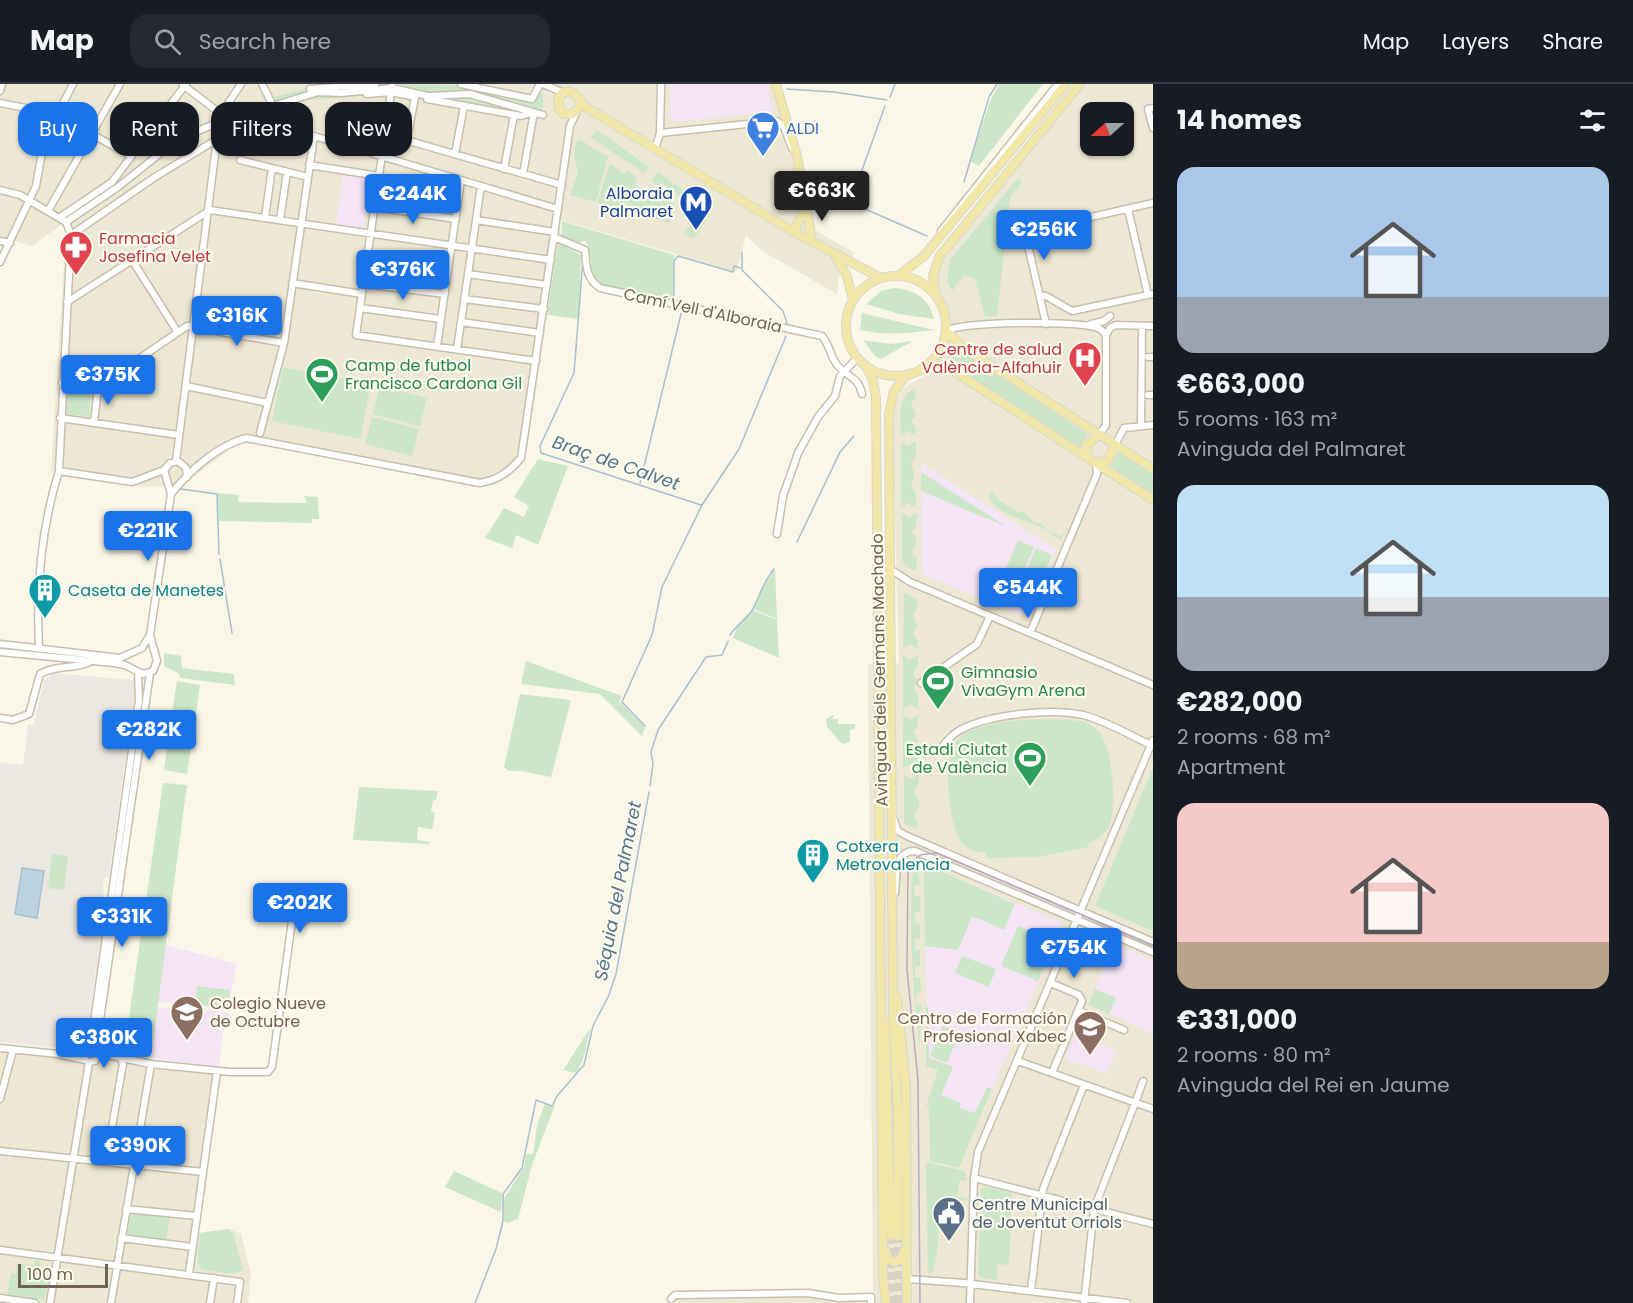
<!DOCTYPE html>
<meta charset="utf-8">
<style>
body{margin:0;font-family:Poppins,sans-serif;background:#242831;color:#f1f3f6;height:100vh;display:flex;flex-direction:column;font-size:22px;white-space:nowrap}
*{box-sizing:border-box;margin:0}
p{font-size:20px;color:#9ea1a6}
.icon{flex:none;width:33px;height:33px;fill:none;stroke:currentColor;stroke-width:2;stroke-linecap:round;stroke-linejoin:round}
.map{position:relative;flex:1;overflow:hidden}
.sheet{display:flex;flex-direction:column;background:#171b24;width:480px}
.sheet>*{flex:none}
.top-card{position:absolute;left:18px;top:18px;width:570px;height:54px;display:flex;gap:12px}
.needle{width:39px;rotate:249deg}
.controls{position:absolute;left:1080px;top:18px;display:grid;gap:12px}
.controls a{display:grid;place-items:center;width:54px;height:54px;border-radius:12px;background:#171b24;box-shadow:0 2px 4px #0004;font-size:30px}
.scale{position:absolute;left:18px;bottom:15px;width:90px;box-sizing:border-box;padding-left:6px;border:3px solid #70634f;border-top:0;font-size:16px;line-height:21px;white-space:nowrap;color:#70634f;-webkit-text-stroke:4px #fdfbed;paint-order:stroke}
.price{position:absolute;translate:-50% -51px;padding:0 14px;border-radius:6px;background:#1a73e8;color:#fff;font-size:20px;line-height:39px;filter:drop-shadow(0 2px 3px #0008)}
.price::after{content:'';position:absolute;left:50%;top:36px;width:18px;height:14px;margin-left:-9px;background:inherit;clip-path:polygon(0 0,100% 0,50% 100%)}
.price.selected{background:#222;color:#fff}
ul{padding:0;list-style:none}
li{display:grid;align-content:center;gap:12px;height:318px;padding:0 24px}
li span{display:grid;place-items:center;height:186px;border-radius:18px;color:#555}
li>.icon{margin-inline-start:auto}
span .icon{width:108px;height:108px;fill:#fffc;stroke-width:1}
li b{font-size:26px}
h2{display:flex;justify-content:space-between;align-items:center;height:72px;padding:0 24px;font-size:26px}
.tag{padding:0 21px;border-radius:18px;background:#171b24;box-shadow:0 2px 4px #0004;font-size:21px;line-height:54px}
.tag.selected{background:#1a73e8;color:#fff}
header{display:flex;align-items:center;gap:36px;box-sizing:border-box;height:84px;padding:0 30px;background:#171b24;border-bottom:2px solid #363941}
header strong{font-size:28px}
nav{display:flex;gap:33px;margin-inline-start:auto;font-size:21px}
.search{width:420px;height:54px;background:#242831;display:flex;align-items:center;gap:15px;box-sizing:border-box;padding:0 21px;border-radius:18px;color:#9ea1a6;font-size:22px}
main{display:flex;flex:1;min-height:0}
.map>svg:first-child{display:block}
.residential{fill:#ede8d4;fill-rule:evenodd}
.industrial{fill:#ebe8e1}
.education{fill:#f4e4f6}
.green{fill:#cce6c8}
.water{fill:#bed3e1;stroke:#a6c0d1;stroke-width:1.5}
.lines{fill:none;stroke-linecap:round;stroke-linejoin:round}
.stream{stroke:#a6c0d1;stroke-width:1.5}
.major-tunnel{stroke:#d8d2c2;stroke-width:8;stroke-dasharray:8 4;stroke-linecap:butt}
.minor-casing{stroke:#c7bfad;stroke-width:9}
.major-casing{stroke:#dad6d1;stroke-width:10}
.minor{stroke:#fff;stroke-width:6}
.major{stroke:#f0e7a8;stroke-width:8}
.tram{stroke:#bca7c2;stroke-width:1.5}
.labels{text-anchor:middle;stroke-width:4.5;stroke-linejoin:round;paint-order:stroke}
.shop-label{font-size:16px;fill:#366cbe;stroke:#fdfbed;text-anchor:start}
.transit-label{font-size:16px;fill:#164399;stroke:#fdfbed;text-anchor:end}
.health-label{font-size:16px;fill:#be3a42;stroke:#fdfbed;text-anchor:start}
.street-label{font-size:16px;fill:#70634f;stroke:#fdfbed}
.leisure-label{font-size:16px;fill:#27864d;stroke:#fdfbed;text-anchor:start}
.culture-label{font-size:16px;fill:#0d838f;stroke:#fdfbed;text-anchor:start}
.education-label{font-size:16px;fill:#785e54;stroke:#fdfbed;text-anchor:start}
.service-label{font-size:16px;fill:#4e5e75;stroke:#fdfbed;text-anchor:start}
.water-label{font-size:18px;font-style:italic;fill:#53758e;stroke:#fdfbed}
</style>
<header>
<strong>Map</strong>
<div class="search"><svg class="icon" aria-label="search" viewBox="0 0 24 24"><circle cx="10" cy="10" r="6"/><path d="M15 15l6 6"/></svg>Search here</div>
<nav><a>Map</a><a>Layers</a><a>Share</a></nav>
</header>
<main>
<div class="map">
<svg width="1153" height="1219" viewBox="0 0 1153 1219">
<rect width="100%" height="100%" fill="#faf7e8"/>
<path class="residential" d="M0 0H780L806 121 813 123 816 147 855 169 839 192 837 210 762 167 746 152 736 188 561 136 526 372 509 393 495 401 475 403 247 357 237 360 183 401 142 403 65 393 51 388 66 147 62 140 32 162 0 153Z
M1086 0H1153V1219H675V1211L871 1213 873 1209 868 580 899 579 892 332 901 305 931 288 949 257 950 239 940 211 937 193 942 177ZM1090 28H1124V62H1090Z
M0 964 58 970H107L221 991 198 1149 229 1145 241 1150 251 1191 248 1219H0Z"/>
<path class="industrial" d="M54 589 133 596 136 601 109 792 104 794 103 802 105 820 103 834 98 835 97 839 102 842 86 958 77 966 0 958V678L23 681 28 641 34 640 44 596Z"/>
<path class="education" d="M670 0H768L772 28 675 38 670 32Z
M343 91 371 95 364 144 336 140Z
M921 379 1057 466 1030 528 1020 531 922 490Z
M984 805 1063 839 959 1084 930 1077 929 1023 926 1022 938 986 929 983 925 862 958 866Z
M1114 860 1153 877V949L1088 921Z
M166 861 237 880 228 925 157 918Z
M156 923 229 928 223 947 219 983 151 974Z
M1076 949 1116 966 1107 989 1065 975Z"/>
<path class="green" d="M374 0 470 1 532 17 538 7 543 11V34L472 25 391 10 308 16 269 28 265 35 223 50 224 35 230 24 246 29 269 21 267 15 311 3Z
M999 0H1043L979 82 970 77 990 17Z
M597 46 649 83 644 89 591 54Z
M577 56H580L608 73 596 118 570 111 578 89 574 70Z
M610 79 624 90 627 86 637 94 634 100 660 115 663 112 675 121 670 139 613 122 614 111 612 123 597 119Z
M658 88 705 122 703 126 710 130 694 155 684 149 701 127 661 98 658 102 651 97Z
M1018 94 1022 98 1010 113 997 232 985 233 975 195 964 191 952 207C944 196 949 187 950 176Z
M382 99 414 103 413 108 454 114 452 127 379 117Z
M562 137 674 171 673 217 605 202 594 196C589 185 593 166 585 157L577 159 561 153Z
M558 159 581 171 579 235 547 231Z
M894 204C914 205 929 214 934 235L899 230 866 220 881 207Z
M862 229 934 246C909 249 885 252 860 246Z
M863 256 891 260 913 257 881 275 875 272Z
M955 264 1088 350 1080 363 947 278V275Z
M283 283 371 300 360 355 272 337Z
M380 302 427 314 420 342 373 330Z
M915 304 916 313 911 318 916 331 911 337 916 344V352L908 347 901 352C901 334 896 313 915 304Z
M69 305 91 308 89 332 66 330Z
M372 333 419 345 412 372 365 360Z
M901 357 907 362 916 357V373L911 379C915 396 916 385 911 402L916 409V424L908 419 901 424Z
M1118 369 1153 389V411L1110 382Z
M538 375 568 382 538 461 516 451 512 464 485 454 504 424 524 433 529 422 514 413Z
M921 388 1007 443 921 407Z
M994 402 992 407 997 415 1018 428H1025L1034 438 1043 440 1047 446 1061 452 1065 447 1061 456C1053 451 1045 444 1036 441 1023 436 993 428 989 412Z
M218 409 239 411 238 418 307 419 304 412 318 413 319 435H312V439L219 437Z
M902 429 909 434 917 429 916 442 912 448 917 455 912 469 917 474 916 487 906 482 902 476Z
M1018 456 1034 463 1020 496 1004 489Z
M1036 464 1052 471 1038 504 1022 497Z
M775 485 777 535 754 525 760 507Z
M904 509 917 515V525L913 531 917 542 913 549 917 556 918 565 910 560 903 565Z
M753 526 777 536 779 574 733 554 737 542Z
M164 569 181 572 182 584 234 590 235 601 181 594 178 589 164 582Z
M903 571 909 576 918 571V582L913 589 918 598 913 605 918 611V625L910 620 903 626Z
M526 577 622 612 617 623 620 618 645 643 642 652 600 610 521 600Z
M177 597 200 601 187 690 164 686Z
M520 610 571 616 551 693 521 687H509L504 683Z
M835 630 832 635H838V640H855V645L850 646V658L842 660 827 643 826 635Z
M903 631 910 636 918 631V642L913 648 918 655 914 664 918 673V685L910 680 903 685Z
M1071 636C1082 637 1092 639 1099 648 1112 662 1118 725 1109 742 1105 751 1097 756 1088 759L1089 763 1037 773 986 774V769C976 768 967 765 961 758 948 740 942 671 958 655 978 635 1043 634 1071 636Z
M1153 683V847L1095 822Z
M904 690 911 695 919 690V699L914 708 919 716V724L914 729 915 735 919 738 916 744 904 740Z
M163 699 187 701 151 974 124 968Z
M359 703 438 707 436 716H433L431 728 435 729 432 745 418 743 417 756 430 758 429 760 353 756Z
M52 770 68 772 64 806 48 804Z
M924 780 1015 820 1004 846 972 832 958 866 925 862Z
M917 781 920 801H915L914 812H920V828H915V839L920 840V855H915V866H920V882H915V893H920L921 909H916V920L921 921 920 965C913 907 909 850 912 791Z
M1018 842 1055 858 1038 897 1001 882Z
M962 872 996 885 989 903 955 889Z
M197 902 230 906 228 925 195 920Z
M1095 905 1116 914 1109 930 1088 921Z
M926 922 928 924 929 974 953 983 941 1011 961 1019 960 1024 975 1029 987 1003 992 1005 959 1084 930 1077 929 1023 926 1022 938 986 926 982Z
M943 942 959 949 947 979 930 972Z
M591 943C586 960 586 974 576 989L563 986Z
M558 1013 532 1081 518 1135 508 1139 504 1137 503 1116 524 1083 526 1070H533L537 1041 545 1020 553 1023Z
M926 1078 964 1087 968 1097 960 1096 957 1112 967 1114V1116L939 1114 938 1162 933 1189 928 1188Z
M454 1087 502 1109 501 1128 445 1103Z
M986 1103 1012 1109 1009 1181 997 1180V1196L981 1194 978 1190 981 1105Z
M132 1127 170 1132 166 1156 127 1152Z
M229 1145 233 1149 243 1186 234 1190 202 1186 197 1178 200 1149Z
M35 1175 40 1176V1184L51 1185 44 1216 7 1210 11 1189 16 1190 17 1180 34 1182Z"/>
<path class="water" d="M22 784 44 787 37 834 15 830Z"/>
<g class="lines">
<path class="stream" d="M787 5 834 8 887 16
M890 13 895 0
M964 98 989 13 997 0
M852 114 885 22
M858 122 927 152
M742 168V186L783 227 787 239
M583 176 574 289 540 362 541 369 701 421
M674 217V177L678 172 733 188 734 182 740 184
M640 399 682 226
M181 405 217 410 219 470
M797 458 840 368 854 352
M220 475 232 549
M730 551C736 541 747 535 753 525 760 511 763 498 774 485
M645 642 622 618 652 551 662 503 702 421 739 365 786 252
M650 702 653 679 651 668 658 646 706 573 722 571 728 557
M475 1219 496 1165 503 1137V1110L522 1084 536 1016 552 1022 557 1012 584 981 593 942 609 911 616 890 649 708"/>
<path class="major-tunnel" d="M891 1152V1219
M898 1219V1152"/>
<defs>
<path id="minor" d="M262 0 273 22
M461 0 532 15 540 0
M543 0 564 9
M183 1 221 30
M392 1 356 251 536 277
M310 5 375 0
M0 7 2 0
M367 10 391 8 411 12
M427 15 521 32 534 28
M0 19 56 30 131 72
M1153 24 1148 25 1153 44
M660 49 777 37 784 43 792 64
M385 50 562 101
M407 56 415 13
M655 65 660 49 661 0
M455 70 464 22
M240 76 308 93
M309 81 379 92
M504 85 514 31
M523 90 534 28
M0 106 20 111 66 138 71 151 59 387C41 444 36 504 39 564
M374 123 456 135
M1128 125 1148 211
M48 127 120 0
M59 134 112 98 186 0
M265 134 272 84
M280 136 287 88
M476 136 555 148
M66 138 118 103 177 56 212 41 255 30 263 25 318 8 341 9 392 4 428 12 470 10 543 31
M941 147 1058 0
M71 151 155 93 242 40 257 35 558 125
M554 153 585 166C586 181 586 195 600 204L822 252C830 261 830 273 838 282 847 293 859 293 862 310
M0 157 10 159
M132 176 177 247
M367 176 448 186
M0 178 36 102 44 57 73 0
M468 190 547 201
M292 199 362 210
M363 200 445 210
M1040 212H1046L1072 227 1153 210
M464 215 544 225
M67 218 210 126 551 176
M360 224 441 235
M461 238 540 249
M1046 240 1025 148 1153 119
M1091 240 1104 237 1110 232
M947 247C961 237 1075 237 1095 243 1100 244 1103 247 1106 251
M1106 251 1110 244 1116 241 1153 242
M437 262 461 96
M457 265 481 102
M1148 273H1153
M62 299 98 303 187 242 284 259
M186 302 268 319
M1148 311H1153
M60 334 179 351
M94 339 98 303
M1141 341 1142 242
M260 349 284 259 314 52
M1099 351 1106 341V251
M1115 361 1124 344 1153 341
M176 377 219 39 221 30 241 0
M59 387 132 398 164 386
M171 410C188 388 218 361 246 354L480 399C499 395 508 389 521 374L570 42 576 29
M777 450 783 412 798 369 818 333 835 312 840 292 857 274
M890 485 910 498 1153 601
M1030 549 1097 390 1096 380
M0 560 120 574 142 564 150 551
M0 568 114 579 125 581 143 590 153 587 157 577 150 551 171 410 164 386 170 379 178 377 186 384 187 393
M921 599 977 560 990 532
M0 634 13 636 29 630 40 590C56 581 72 585 88 579
M940 665C947 656 954 648 964 644 993 630 1052 624 1083 631 1107 637 1129 651 1151 661
M894 736 898 747 907 752 1153 858
M895 809C897 792 893 767 915 767L1153 868
M287 828a11 11 0 1 1 22 0a11 11 0 1 1-22 0Z
M1051 899 1079 911 1082 917 1052 989
M1079 927 1124 946
M0 964 58 970 85 976
M98 969 151 980 230 988H268L272 983 292 837
M85 976 84 968 93 945 139 616 138 589
M1018 977 1153 1025
M89 978 95 977 98 972 97 957 150 589
M1137 1014 1143 997
M0 1015 13 966
M112 1043 123 980 120 972
M0 1067 203 1088
M974 1094 1153 1140
M126 1125 197 1132
M121 1154 193 1163
M0 1166 240 1198 237 1219
M189 1190 217 987
M907 1195 964 1199 1127 1219
M1031 1207 1043 1105 1084 1001
M0 1214 35 1219
M671 1215 675 1211 808 1209 839 1214 871 1213V1219
M50 1219 89 978
M111 1219 151 980
M210 1219 214 1194
M970 1219 974 1094 978 1068 1153 656
M1084 1219 1094 1125 1135 1019"/>
<path id="major" d="M776 0 797 72 812 158
M579 16 580 23 573 30H564C553 22 558 2 573 9 579 12 583 20 587 24L794 148 881 194
M794 148 805 123
M836 174 847 192 853 216
M846 242a50 50 0 1 1 100 0a50 50 0 1 1-100 0Z
M898 192 924 172 1066 0
M935 209 933 192 939 173 1080 0
M947 248 965 265 1153 385
M929 281 942 282 952 286 1153 416
M866 282 873 296 876 314 883 1194 886 1219
M1088 374 1086 361 1099 351
M1096 379 1108 376 1115 361
M897 913 906 1003 907 1219
M885 938 891 1152
M898 1152V1032L893 924 889 330 894 307 906 292
M885 1166 888 1175 894 1178 901 1175 904 1167"/>
</defs>
<use href="#minor" class="minor-casing"/>
<use href="#major" class="major-casing"/>
<use href="#minor" class="minor"/>
<use href="#major" class="major"/>
<path class="tram" d="M920 1219 918 997 907 885 908 783 920 771 937 769 1153 861"/>
</g>
<defs>
<symbol id="supermarket-pin" viewBox="-11 -11 22 30"><path d="M0 17L-7.5 6A9.5 9.5 0 1 1 7.5 6Z" fill="#3f7fe0" stroke="#fdfbed"/><path d="M-6-5.5h2.5l.6 2H6L4.5 2H-2.5L-4.4-4H-6ZM-1.5 3.2a1.3 1.3 0 1 0 .1 0ZM3 3.2a1.3 1.3 0 1 0 .1 0Z" fill="#fff"/></symbol>
<symbol id="metro-pin" viewBox="-11 -11 22 30"><path d="M0 17L-7.5 6A9.5 9.5 0 1 1 7.5 6Z" fill="#1a4fb4" stroke="#fdfbed"/><path d="M-5.5 5V-5H-3L0 0L3-5H5.5V5H3V-.5L0 4L-3-.5V5Z" fill="#fff"/></symbol>
<symbol id="pharmacy-pin" viewBox="-11 -11 22 30"><path d="M0 17L-7.5 6A9.5 9.5 0 1 1 7.5 6Z" fill="#e0444e" stroke="#fdfbed"/><path d="M-2-6h4v4h4v4h-4v4h-4v-4h-4v-4h4Z" fill="#fff"/></symbol>
<symbol id="hospital-pin" viewBox="-11 -11 22 30"><path d="M0 17L-7.5 6A9.5 9.5 0 1 1 7.5 6Z" fill="#e0444e" stroke="#fdfbed"/><path d="M-5-5h3v3.5h4V-5h3V5h-3V1.5h-4V5h-3Z" fill="#fff"/></symbol>
<symbol id="stadium-pin" viewBox="-11 -11 22 30"><path d="M0 17L-7.5 6A9.5 9.5 0 1 1 7.5 6Z" fill="#2e9e5b" stroke="#fdfbed"/><path d="M0-5a6.5 5 0 1 0 0 10a6.5 5 0 1 0 0-10ZM-3.5-1.8h7v3.6h-7Z" fill="#fff"/></symbol>
<symbol id="building-pin" viewBox="-11 -11 22 30"><path d="M0 17L-7.5 6A9.5 9.5 0 1 1 7.5 6Z" fill="#0f9aa8" stroke="#fdfbed"/><path d="M-4-6H4V6H1V3H-1V6H-4ZM-2.5-4.3h1.7v1.8h-1.7ZM.8-4.3h1.7v1.8H.8ZM-2.5-1h1.7V.8h-1.7ZM.8-1h1.7V.8H.8Z" fill="#fff"/></symbol>
<symbol id="school-pin" viewBox="-11 -11 22 30"><path d="M0 17L-7.5 6A9.5 9.5 0 1 1 7.5 6Z" fill="#8d6e63" stroke="#fdfbed"/><path d="M0-5L7-2L0 1L-7-2ZM-4 1L0 2.5L4 1V4Q0 6-4 4Z" fill="#fff"/></symbol>
<symbol id="university-pin" viewBox="-11 -11 22 30"><path d="M0 17L-7.5 6A9.5 9.5 0 1 1 7.5 6Z" fill="#8d6e63" stroke="#fdfbed"/><path d="M0-5L7-2L0 1L-7-2ZM-4 1L0 2.5L4 1V4Q0 6-4 4Z" fill="#fff"/></symbol>
<symbol id="civic-pin" viewBox="-11 -11 22 30"><path d="M0 17L-7.5 6A9.5 9.5 0 1 1 7.5 6Z" fill="#5c6f8a" stroke="#fdfbed"/><path d="M-.6-6.5H3V-4.5H.6V-3L4-1V1h2V6H-6V1h2V-1L-.6-3ZM-1.2 2.5V6h2.4V2.5Z" fill="#fff"/></symbol>
</defs>
<g fill-rule="evenodd">
<use href="#supermarket-pin" x="744" y="25" width="38" height="52"/>
<use href="#metro-pin" x="677" y="99" width="38" height="52"/>
<use href="#pharmacy-pin" x="57" y="144" width="38" height="52"/>
<use href="#hospital-pin" x="1066" y="255" width="38" height="52"/>
<use href="#stadium-pin" x="303" y="271" width="38" height="52"/>
<use href="#building-pin" x="26" y="487" width="38" height="52"/>
<use href="#stadium-pin" x="919" y="578" width="38" height="52"/>
<use href="#stadium-pin" x="1011" y="655" width="38" height="52"/>
<use href="#building-pin" x="794" y="752" width="38" height="52"/>
<use href="#school-pin" x="168" y="909" width="38" height="52"/>
<use href="#university-pin" x="1071" y="924" width="38" height="52"/>
<use href="#civic-pin" x="930" y="1110" width="38" height="52"/>
</g>
<g class="labels">
<g class="shop-label">
<text x="786" y="50">ALDI</text>
</g>
<g class="transit-label">
<text x="673" y="115">Alboraia<tspan x="673" dy="18">Palmaret</tspan></text>
</g>
<g class="health-label">
<text x="99" y="160">Farmacia<tspan x="99" dy="18">Josefina Velet</tspan></text>
<text x="1062" y="271" text-anchor="end">Centre de salud<tspan x="1062" dy="18">València-Alfahuir</tspan></text>
</g>
<g class="street-label">
<text transform="translate(703 226) rotate(12)" y="6">Camí Vell d'Alboraia</text>
<text transform="translate(879 586) rotate(-91)" y="6">Avinguda dels Germans Machado</text>
</g>
<g class="leisure-label">
<text x="345" y="287">Camp de futbol<tspan x="345" dy="18">Francisco Cardona Gil</tspan></text>
<text x="961" y="594">Gimnasio<tspan x="961" dy="18">VivaGym Arena</tspan></text>
<text x="1007" y="671" text-anchor="end">Estadi Ciutat<tspan x="1007" dy="18">de València</tspan></text>
</g>
<g class="culture-label">
<text x="68" y="512">Caseta de Manetes</text>
<text x="836" y="768">Cotxera<tspan x="836" dy="18">Metrovalencia</tspan></text>
</g>
<g class="education-label">
<text x="210" y="925">Colegio Nueve<tspan x="210" dy="18">de Octubre</tspan></text>
<text x="1067" y="940" text-anchor="end">Centro de Formación<tspan x="1067" dy="18">Profesional Xabec</tspan></text>
</g>
<g class="service-label">
<text x="972" y="1126">Centre Municipal<tspan x="972" dy="18">de Joventut Orriols</tspan></text>
</g>
<g class="water-label">
<text transform="translate(616 379) rotate(19)" y="6">Braç de Calvet</text>
<text transform="translate(618 807) rotate(-79)" y="6">Séquia del Palmaret</text>
</g>
</g>
</svg>
<div class="controls">
<a><svg class="needle" viewBox="-14 -14 28 28"><path d="M0-13l5 13h-10z" fill="#e53935"/><path d="M0 13l5-13h-10z" fill="#9ea1a6"/></svg></a>
</div>
<div class="scale">100 m</div>
<b class="price selected" style="left:822px;top:138px">€663K</b>
<b class="price" style="left:413px;top:141px">€244K</b>
<b class="price" style="left:1044px;top:177px">€256K</b>
<b class="price" style="left:403px;top:217px">€376K</b>
<b class="price" style="left:237px;top:263px">€316K</b>
<b class="price" style="left:108px;top:322px">€375K</b>
<b class="price" style="left:148px;top:478px">€221K</b>
<b class="price" style="left:1028px;top:535px">€544K</b>
<b class="price" style="left:149px;top:677px">€282K</b>
<b class="price" style="left:300px;top:850px">€202K</b>
<b class="price" style="left:122px;top:864px">€331K</b>
<b class="price" style="left:1074px;top:895px">€754K</b>
<b class="price" style="left:104px;top:985px">€380K</b>
<b class="price" style="left:138px;top:1093px">€390K</b>
<div class="top-card">
<a class="tag selected">Buy</a>
<a class="tag">Rent</a>
<a class="tag">Filters</a>
<a class="tag">New</a>
</div>
</div>
<section class="sheet">
<h2>14 homes<svg class="icon" aria-label="filters" viewBox="0 0 24 24"><path d="M4 7h16M4 17h16"/><circle cx="9" cy="7" r="2"/><circle cx="15" cy="17" r="2"/></svg></h2>
<ul>
<li><span style="background:linear-gradient(#a9c7e8 70%,#9aa5b1 0)"><svg class="icon" aria-label="home" viewBox="0 0 24 24"><path d="M3 11l9-7 9 7M6 9v11h12V9"/></svg></span><div><b>€663,000</b><p>5 rooms · 163 m²</p><p>Avinguda del Palmaret</p></div></li>
<li><span style="background:linear-gradient(#bfe0f5 60%,#9aa5b1 0)"><svg class="icon" aria-label="home" viewBox="0 0 24 24"><path d="M3 11l9-7 9 7M6 9v11h12V9"/></svg></span><div><b>€282,000</b><p>2 rooms · 68 m²</p><p>Apartment</p></div></li>
<li><span style="background:linear-gradient(#f6c9c9 75%,#b9a48a 0)"><svg class="icon" aria-label="home" viewBox="0 0 24 24"><path d="M3 11l9-7 9 7M6 9v11h12V9"/></svg></span><div><b>€331,000</b><p>2 rooms · 80 m²</p><p>Avinguda del Rei en Jaume</p></div></li>
</ul>
</section>
</main>
